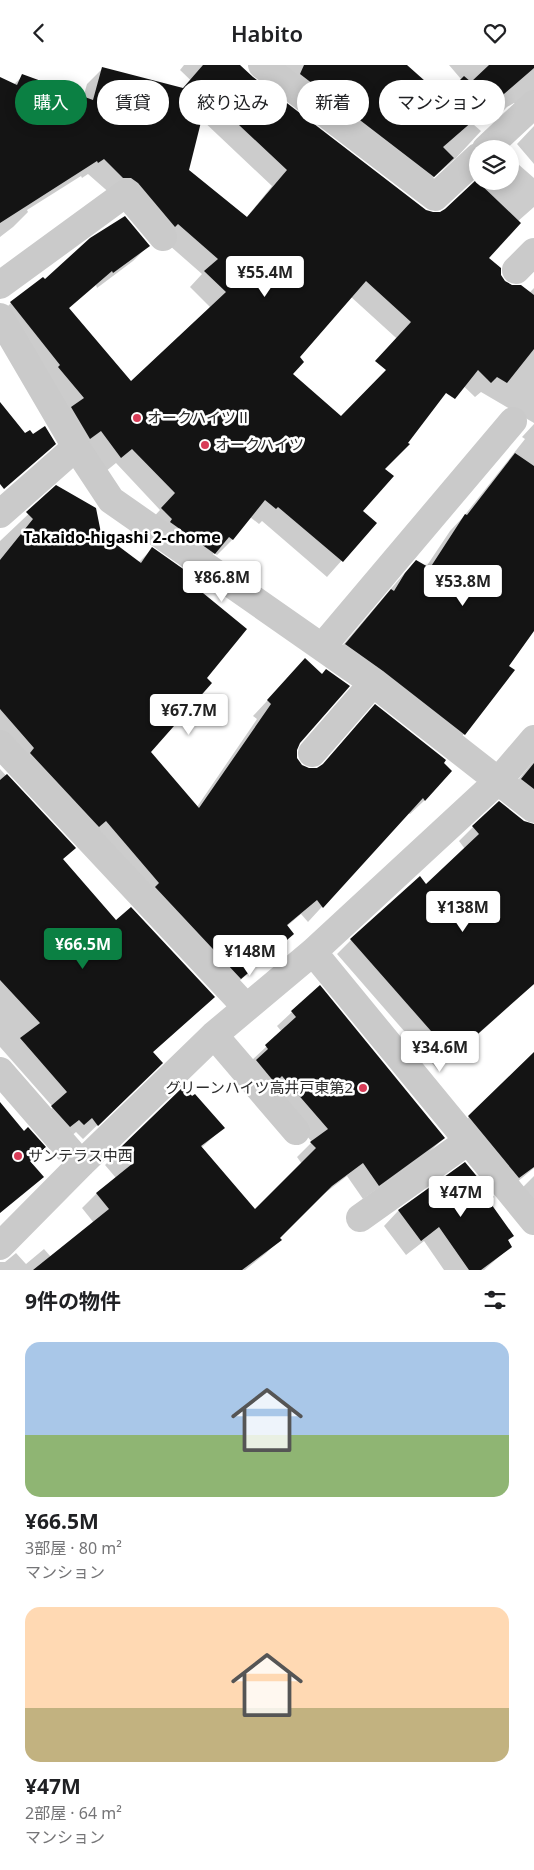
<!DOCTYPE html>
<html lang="ja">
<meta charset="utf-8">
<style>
body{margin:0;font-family:"Noto Sans","Noto Sans JP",sans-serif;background:#f2f2f2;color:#202124;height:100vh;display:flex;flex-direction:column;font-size:19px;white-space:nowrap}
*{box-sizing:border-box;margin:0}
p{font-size:16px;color:#757577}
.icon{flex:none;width:28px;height:28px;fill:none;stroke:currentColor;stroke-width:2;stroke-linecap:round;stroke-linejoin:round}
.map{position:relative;height:1205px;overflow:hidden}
.drawer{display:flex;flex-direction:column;background:#fff;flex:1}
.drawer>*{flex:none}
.hud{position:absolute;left:15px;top:15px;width:505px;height:45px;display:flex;gap:10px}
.tools{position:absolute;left:469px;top:75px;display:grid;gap:10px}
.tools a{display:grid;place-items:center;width:50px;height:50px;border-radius:50%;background:#fff;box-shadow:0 2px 12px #0003;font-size:25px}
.price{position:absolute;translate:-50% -42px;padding:0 11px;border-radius:5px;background:#fff;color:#222;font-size:16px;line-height:32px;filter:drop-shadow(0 1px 2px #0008)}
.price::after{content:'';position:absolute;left:50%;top:30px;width:15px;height:11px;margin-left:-8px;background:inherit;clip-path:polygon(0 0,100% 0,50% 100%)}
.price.current{background:#0b8043;color:#fff}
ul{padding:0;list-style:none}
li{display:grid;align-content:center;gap:10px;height:265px;padding:0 25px}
li span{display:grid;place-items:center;height:155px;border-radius:15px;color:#555}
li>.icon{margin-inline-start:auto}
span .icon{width:90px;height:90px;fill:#fffc;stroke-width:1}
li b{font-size:21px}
h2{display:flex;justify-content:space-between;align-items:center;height:60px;padding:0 25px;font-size:21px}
.tag{padding:0 18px;border-radius:22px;background:#fff;box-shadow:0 2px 12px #0003;font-size:18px;line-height:45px}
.tag.current{background:#0b8043;color:#fff}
header{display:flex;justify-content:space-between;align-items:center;height:65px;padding:0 25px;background:#fff;font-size:22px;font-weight:600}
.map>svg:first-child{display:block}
.shadow{fill:#0003;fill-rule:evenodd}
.building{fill:#141414;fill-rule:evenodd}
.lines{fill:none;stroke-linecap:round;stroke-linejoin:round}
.minor{stroke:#cacaca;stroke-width:28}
.poi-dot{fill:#d83c57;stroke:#fff;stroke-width:2}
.labels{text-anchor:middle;stroke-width:5;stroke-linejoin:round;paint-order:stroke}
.poi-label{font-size:15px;fill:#2d2d2d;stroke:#fff;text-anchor:start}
.neighbourhood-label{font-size:16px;font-weight:bold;fill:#000;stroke:#fff}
</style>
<header><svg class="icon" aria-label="back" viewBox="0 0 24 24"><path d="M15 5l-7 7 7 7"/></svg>Habito<svg class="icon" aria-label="heart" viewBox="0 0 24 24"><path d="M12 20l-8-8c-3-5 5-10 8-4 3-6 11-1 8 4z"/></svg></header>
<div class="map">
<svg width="534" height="1205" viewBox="0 0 534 1205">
<rect width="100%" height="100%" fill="#fff"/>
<path class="shadow" d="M184 0H238L252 13 425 146 439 148 446 144 478 115 510 116V92L534 113V142L517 157 405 281 350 231 298 292 291 309 384 404 361 446 375 458 327 512 262 456 259 459 250 452 232 475 217 490 214 488 199 503 147 459 160 445 116 398 105 407 0 249 11 238 45 215 148 181 133 196 97 223 96 220 68 244 131 318 211 243 190 222 202 209 88 109 82 113 81 111 27 145 28 147 13 162 0 172V21L13 20 23 11 83 33 87 19 102 4 206 30 180 5ZM200 53 272 121 246 153 187 106Z
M259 0H389L421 14 481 66 456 93 419 125Z
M449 0H534V49L523 38H514L507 42 495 54Z
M534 61V99L517 79Z
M534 223V358L481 327 475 332 451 309Z
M534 359V564L507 602 513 605 464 669 449 685 330 595 401 512 416 496 426 502 450 466 464 451 525 374 522 372Z
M57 422 100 469 138 498 152 484 190 519 205 614 149 687 197 742 257 654 253 651 305 595 299 677 295 685 296 693 301 701 309 705 320 702 375 641 425 735 410 749 408 748 308 857 301 849 286 862 292 869 226 928 0 686V476Z
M534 695V753L507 729Z
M0 704 74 783 62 795 116 857 214 932 152 988 146 1013 83 1074 76 1067 68 1074 38 1057 53 1042 0 982Z
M524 757 534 760V919L438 1005 337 889 351 875 426 820 465 784 459 776 473 762Z
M292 947 444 1073 429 1087 363 1134 347 1111 316 1135 278 1173 280 1175 265 1189 245 1205H0V1197H5L16 1188 26 1199 44 1184 51 1192 94 1158 82 1143 96 1129 116 1113 105 1100 184 1023 223 1063 201 1083 255 1146 302 1099 297 1092 312 1077 267 1025 251 996 282 967 277 961Z
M534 1027V1103L500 1131 450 1071 469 1052Z
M465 1099 488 1137 511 1181 484 1205H444L424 1176 406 1190 384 1161 398 1146Z
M534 1111V1139L520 1125Z"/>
<path class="building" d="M203 0H240L253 12 426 145 433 147H440L445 144 476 115 521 158 489 193 501 203V210L505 216 512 220H521L534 230V284L507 318 497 312 491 318 478 305 455 334 446 328 408 378 410 379 385 404 394 411 363 446 377 458 343 497 278 442 276 444 265 435 233 475 229 472 215 489 170 457 172 454 161 443 175 428 132 384 121 393 101 366 90 374 71 342 84 333 58 302 60 300 10 237 43 212 45 214 90 173 125 151 150 181 113 208 112 206 69 243 131 316 226 227 204 206 218 194 178 159 175 162 138 118 131 113H123L104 94 98 98 97 96 0 158V12L17 20 22 9 93 35 102 2 183 23ZM206 37 219 48 222 44 287 105 247 152 189 105ZM366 216 411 257 375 296 386 305 341 351 293 309 304 297 300 292Z
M304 0H407L443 32 464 11 471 17 489 0H534V3L443 82 454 93 434 112 300 9Z
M0 337 25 368 30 365 33 369 45 361 56 379 4 424 0 419Z
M515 388 534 401V566L509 601 515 605 465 670 383 606 345 579 391 524 394 526 405 508 416 495 430 503 465 449 467 450Z
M56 420 96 443 101 468 141 498 152 482 196 513 192 519 247 564 207 613 212 618 151 687 199 743 271 639 267 635 305 593 322 609 326 604 350 621 300 678 297 685V693L302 700 309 703H317L323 699 375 639 446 695 444 698 452 706 425 736 423 733 323 843 317 835 287 860 294 869 241 914 155 822 159 818 106 756 99 762 30 688 34 683 0 644V495L33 454 26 447Z
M534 698V724L521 714Z
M7 709 76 783 63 794 116 855 131 842 215 932 153 987 163 998 98 1061 92 1053 84 1060 79 1055 70 1062 51 1041 67 1027 20 973 40 958 0 915V715Z
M499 736 524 756 534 759V919L453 991 350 874 420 811 426 819 479 769 472 761Z
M320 920 445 1073 379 1121 363 1098 332 1121 280 1173 282 1175 242 1205H33L109 1144 96 1128 132 1099 119 1084 184 1021 192 1031 195 1029 225 1063 201 1081 255 1144 316 1083 310 1077 328 1064 282 1011 275 1018 256 995 268 984 265 980 296 952 291 946Z
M534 987V1102L519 1113 468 1051Z
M0 1037 24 1066 28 1062 46 1082 30 1096 44 1112 0 1148Z
M465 1097 494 1132 489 1136 514 1171 508 1175 512 1182 481 1205H469L439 1162 421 1176 398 1145Z"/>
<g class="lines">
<path class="minor" d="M262 0 435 132 478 92
M486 84 534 39
M516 205 534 187
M0 220 126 128 163 172
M0 252 76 382 111 435 373 618 534 744
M0 449 76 382
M322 582 513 356
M0 679 246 942
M312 688 373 618
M313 887 534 1156
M214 970 296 1066
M0 1006 81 1099
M360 1153 468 1076
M0 1181 81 1099 214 970 313 887 499 715 534 674"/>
</g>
<g class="poi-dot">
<circle cx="137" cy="353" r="5"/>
<circle cx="205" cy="380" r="5"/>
<circle cx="363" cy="1023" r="5"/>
<circle cx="18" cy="1091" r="5"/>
</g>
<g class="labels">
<g class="poi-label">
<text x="147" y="358">オークハイツⅡ</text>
<text x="215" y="385">オークハイツ</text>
<text x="353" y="1028" text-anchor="end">グリーンハイツ高井戸東第2</text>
<text x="28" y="1096">サンテラス中西</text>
</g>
<g class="neighbourhood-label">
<text x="122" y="478">Takaido-higashi 2-chome</text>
</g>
</g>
</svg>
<div class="tools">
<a><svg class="icon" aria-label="layers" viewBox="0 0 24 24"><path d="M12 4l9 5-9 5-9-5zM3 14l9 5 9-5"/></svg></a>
</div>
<b class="price" style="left:265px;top:233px">¥55.4M</b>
<b class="price" style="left:222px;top:538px">¥86.8M</b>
<b class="price" style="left:463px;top:542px">¥53.8M</b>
<b class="price" style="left:189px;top:671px">¥67.7M</b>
<b class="price" style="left:463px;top:868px">¥138M</b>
<b class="price current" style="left:83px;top:905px">¥66.5M</b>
<b class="price" style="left:250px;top:912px">¥148M</b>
<b class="price" style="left:440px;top:1008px">¥34.6M</b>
<b class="price" style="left:461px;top:1153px">¥47M</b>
<div class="hud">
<a class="tag current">購入</a>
<a class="tag">賃貸</a>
<a class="tag">絞り込み</a>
<a class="tag">新着</a>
<a class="tag">マンション</a>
</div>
</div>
<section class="drawer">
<h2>9件の物件<svg class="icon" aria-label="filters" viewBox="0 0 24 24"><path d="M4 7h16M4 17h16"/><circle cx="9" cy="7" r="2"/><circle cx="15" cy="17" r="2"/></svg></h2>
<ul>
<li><span style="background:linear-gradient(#a9c7e8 60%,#8fb573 0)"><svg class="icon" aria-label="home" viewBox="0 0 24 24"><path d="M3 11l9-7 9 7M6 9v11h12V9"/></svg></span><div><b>¥66.5M</b><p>3部屋 · 80 m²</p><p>マンション</p></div></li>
<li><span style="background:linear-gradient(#ffd9b3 65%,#c2b280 0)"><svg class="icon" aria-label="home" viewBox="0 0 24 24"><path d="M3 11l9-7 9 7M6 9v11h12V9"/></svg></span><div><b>¥47M</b><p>2部屋 · 64 m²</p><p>マンション</p></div></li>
</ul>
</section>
